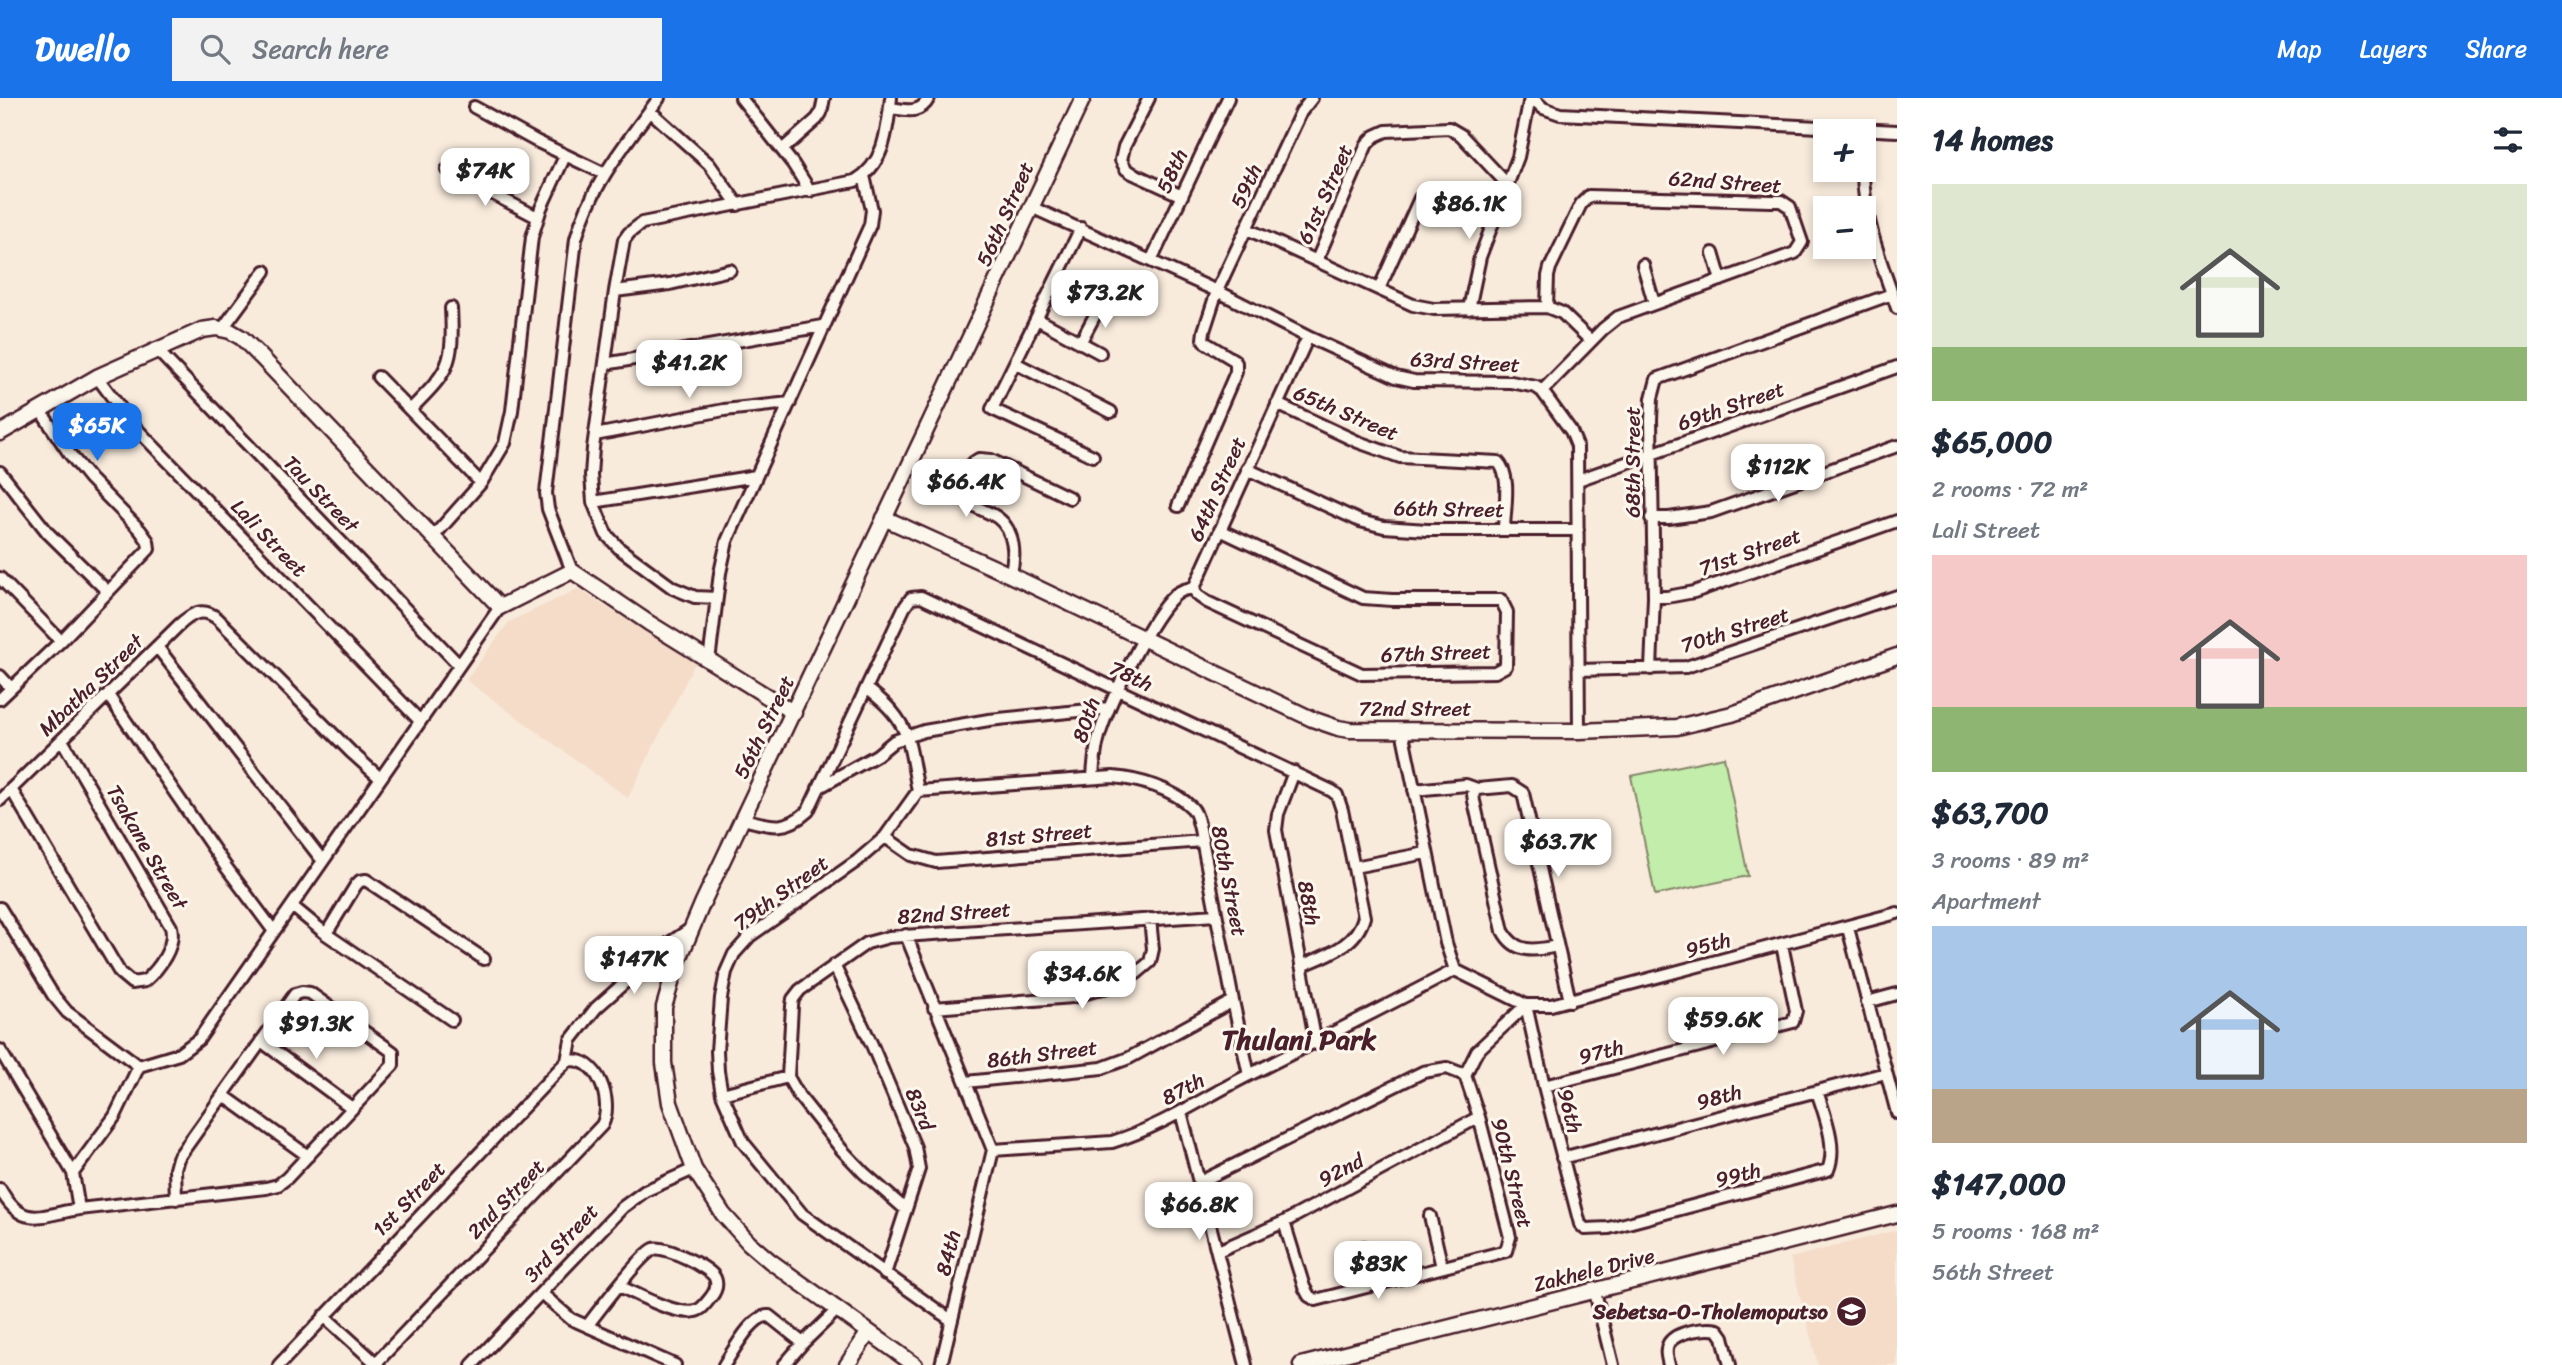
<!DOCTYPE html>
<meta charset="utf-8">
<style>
body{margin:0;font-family:Sriracha,sans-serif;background:#f2f2f3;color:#1f2937;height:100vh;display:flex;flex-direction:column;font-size:26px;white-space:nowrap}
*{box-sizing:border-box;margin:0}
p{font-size:23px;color:#747a83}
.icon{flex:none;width:38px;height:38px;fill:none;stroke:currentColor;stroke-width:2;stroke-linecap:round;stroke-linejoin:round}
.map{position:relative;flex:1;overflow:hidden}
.sheet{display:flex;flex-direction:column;background:#fff;width:665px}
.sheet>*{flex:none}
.tools{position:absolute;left:1813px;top:21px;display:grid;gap:14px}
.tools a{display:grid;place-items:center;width:63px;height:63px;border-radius:0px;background:#fff;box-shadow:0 4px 10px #0003;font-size:35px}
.price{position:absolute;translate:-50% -60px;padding:0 16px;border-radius:14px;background:#fff;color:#222;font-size:23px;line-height:46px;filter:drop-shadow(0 2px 4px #0008)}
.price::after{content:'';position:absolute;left:50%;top:42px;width:21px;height:16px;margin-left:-10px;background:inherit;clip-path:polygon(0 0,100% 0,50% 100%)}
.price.current{background:#1a73e8;color:#fff}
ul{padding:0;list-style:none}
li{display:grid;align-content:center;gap:14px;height:371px;padding:0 35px}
li span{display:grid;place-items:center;height:217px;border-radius:0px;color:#555}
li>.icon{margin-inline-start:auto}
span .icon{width:126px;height:126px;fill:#fffc;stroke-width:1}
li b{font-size:30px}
h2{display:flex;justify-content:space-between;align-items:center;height:84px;padding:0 35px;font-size:30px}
header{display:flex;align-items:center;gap:42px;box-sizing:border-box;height:98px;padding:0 35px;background:#1a73e8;color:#fff}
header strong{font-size:33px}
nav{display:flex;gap:38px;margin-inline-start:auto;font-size:24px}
.search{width:490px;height:63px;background:#f2f2f3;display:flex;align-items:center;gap:18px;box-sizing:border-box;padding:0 24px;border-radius:0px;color:#747a83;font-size:26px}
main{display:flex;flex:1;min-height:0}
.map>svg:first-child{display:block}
.built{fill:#f4dcc8}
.green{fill:#c2edaa;stroke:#86866a;stroke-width:2}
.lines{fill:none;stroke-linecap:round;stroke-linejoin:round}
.minor-casing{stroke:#4a1f2b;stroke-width:16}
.tertiary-casing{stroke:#4a1f2b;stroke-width:19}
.minor{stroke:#fbf7ec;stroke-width:10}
.tertiary{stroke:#fbf7ec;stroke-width:14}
.labels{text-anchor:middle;stroke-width:6;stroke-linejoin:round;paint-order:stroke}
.street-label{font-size:21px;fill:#4a1f2b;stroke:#fbf7ec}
.poi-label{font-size:21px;font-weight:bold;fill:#4a1f2b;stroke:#fbf7ec;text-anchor:end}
.district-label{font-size:28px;font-weight:bold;fill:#4a1f2b;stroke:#fbf7ec}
</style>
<header>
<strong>Dwello</strong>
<div class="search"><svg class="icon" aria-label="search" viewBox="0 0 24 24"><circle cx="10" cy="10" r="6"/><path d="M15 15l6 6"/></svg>Search here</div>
<nav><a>Map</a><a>Layers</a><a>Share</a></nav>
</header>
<main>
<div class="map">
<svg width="1897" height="1267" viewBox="0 0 1897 1267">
<rect width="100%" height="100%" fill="#f8ebdc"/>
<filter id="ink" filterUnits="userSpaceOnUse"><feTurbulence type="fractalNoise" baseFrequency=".0143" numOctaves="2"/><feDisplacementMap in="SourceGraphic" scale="14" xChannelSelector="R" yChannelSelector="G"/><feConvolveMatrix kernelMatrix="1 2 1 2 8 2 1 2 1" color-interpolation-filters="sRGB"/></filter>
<g filter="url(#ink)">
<path class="built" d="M578 491 695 565 628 700 466 582 509 524Z
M1897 1132V1267H1818L1790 1160Z"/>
<path class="green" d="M1724 659 1748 778 1655 797 1631 678Z"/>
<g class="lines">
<defs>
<path id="minor" d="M741 0 793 66 810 93
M1149 0 1124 49 1121 62 1126 71 1132 75 1182 98
M1532 0 1543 10 1560 16 1897 33
M474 9 536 43 605 76
M890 10C906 12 920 17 929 0
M650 13 709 66 738 107
M1864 48 1865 31
M782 52 817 21 821 15 824 0
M447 72 537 119
M1863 72C1863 121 1881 164 1897 210
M1031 109 1217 193 1308 239 1396 279 1414 283 1511 284 1536 289 1542 293 1571 333 1577 348 1579 633
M1081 130 992 311 1093 358
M1247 131 1413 207 1434 211 1547 209 1562 215 1591 243
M1713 155 1721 182
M1317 162 1367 46 1375 38 1386 33 1449 30 1461 37 1508 87
M1151 163 1228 0
M1643 167 1654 205
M1379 191 1420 100
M615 193 670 186 730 172
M1469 211 1480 159 1518 59 1530 0
M1037 221 1100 255
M223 230 265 173
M1080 245 1102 204
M156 251 459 567
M1015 265 1111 314
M605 266 823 228
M97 279 133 327 420 623
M378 279 481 385
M1542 293 1603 231 1618 219 1795 155 1802 144 1790 109 1781 103H1771L1589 98 1581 106 1550 170 1548 178 1547 209
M1277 306 1358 344 1400 359 1498 364C1512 378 1504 413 1504 432
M410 312C449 273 454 267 451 210
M595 337 724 312 790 305
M1247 371 1360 423 1384 429 1427 432H1578
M0 374 48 435 108 494
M1578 382 1897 269
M593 404 756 378
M1178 408 1236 274V265L1234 262 1206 245 1203 241 1204 233 1217 193 1301 14 1312 0
M1651 420H1669L1711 414 1897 348
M433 439 481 385 505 345 512 313 532 139 541 110 565 58
M572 473 548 411 546 395 576 141C590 88 627 44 659 0
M1010 477C1016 459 1015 433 998 420 989 413 978 412 969 404 957 391 965 368 979 361L991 362 1070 400
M0 480 61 543
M1194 490 1197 497 1207 504 1362 576 1495 574 1506 568 1507 514 1501 502H1392L1363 500 1220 432
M1194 490 1308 239
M1654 499H1667L1694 494 1897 423
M717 500 695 499 673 490 620 451 606 436 593 404 591 377 593 350 615 193 624 142 629 135 642 125 855 83C885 66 887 32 891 0
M158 550 322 762
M709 563 720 475 727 443 870 127 872 112 864 78
M1651 571 1654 499 1651 322 1652 300 1657 281 1892 196
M1579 572 1686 569 1897 498
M0 578 11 590
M866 590C911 623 908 642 918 693L885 739 857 763 750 838 734 856 726 874 721 900 717 953 718 973 722 996 743 1044 802 1116 951 1222
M108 597 226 769 273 832
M0 601 61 543 149 451 148 443 140 432 90 381 69 355 40 312
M1402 632 1446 845 1455 872
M1294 674 1278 716 1276 732 1316 946
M1093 679C1094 661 1096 643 1103 626 1114 595 1151 519 1174 498 1180 492 1187 491 1194 490
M818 690 877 657 894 643 924 633 989 622 1109 610
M11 691 120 875 132 885 145 883C159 871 176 848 171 829L62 642
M1414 692 1466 687 1477 691
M918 693 1113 679C1138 681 1174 691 1192 710 1197 715 1198 724 1200 731L1233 903 1249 977
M0 702 178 528C191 516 202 508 218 521L351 654 380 680
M743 721C771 728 785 734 808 713L904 510 911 500 921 499 1332 693 1337 697 1342 712 1364 819C1356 848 1327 857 1301 868
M885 739 911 757 936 764 1202 743
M1354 769 1426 755
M292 808 326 836 452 922
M0 810 53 897 67 914 139 968
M1848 830 1897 1015
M326 836 356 787 360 783 366 782 484 861
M906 837 993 1052
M1557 848C1535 853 1515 856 1503 833L1474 703 1473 696 1477 691 1512 688 1523 695 1570 903
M834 867 872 947 915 1049 919 1071 885 1176
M1455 872 1526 907H1551L1897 815
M1867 904 1897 896
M1526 907 1544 988 1580 1126 1585 1131 1609 1130 1828 1072C1838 1048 1824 1016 1817 993
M934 910 1072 899 1111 888 1137 875 1150 864 1153 851 1150 821
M261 943 352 1010
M0 952 73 1075 79 1111C40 1117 23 1132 0 1091
M567 963 571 942 596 910 668 846 692 830
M1465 977 1477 953 1526 907
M966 984 1102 970 1129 960 1233 903
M1544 988 1793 924 1796 913 1782 847
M722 996 788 979
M223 997 308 1058
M1181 1014 1246 1267
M993 1052 1112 1044C1162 1029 1204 999 1251 976 1319 942 1387 908 1455 872
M1562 1060 1886 975
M73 1075 115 1018 139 968 179 956 199 941 500 509
M1200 1084 1423 974 1447 970 1465 977 1479 1019 1510 1139 1506 1153 1316 1202 1309 1198 1304 1189 1284 1124
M79 1111 266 1090 278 1087 287 1080 393 967V954L310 895 302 894 295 896 178 1060 175 1071 176 1101
M905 1111 864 1075 842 1052 799 998 788 979 792 908 793 901 800 892 867 845 889 839 1216 817
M1430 1118 1442 1169
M1364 1149 1375 1187
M1218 1153 1284 1124 1479 1019
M1595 1194 1613 1267
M541 1195 571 1221 675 1267
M324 1218 378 1267
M587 1228C597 1215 641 1156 654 1151 664 1147 711 1170 715 1180 718 1187 715 1194 711 1199 706 1205 702 1212 695 1213 676 1218 637 1196 619 1188
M376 1265 602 1027C614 1005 598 956 567 963
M279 1267 567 963
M472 1267 623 1109 645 1093 694 1071
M724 1267C733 1254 752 1216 769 1218L803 1245
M784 1267 803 1245 837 1212
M941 1267 993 1052
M1669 1267C1667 1259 1665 1252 1669 1245 1677 1233 1706 1229 1718 1232L1723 1239 1730 1267"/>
<path id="tertiary" d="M0 335 97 279 202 232 216 230 230 233 242 240 261 259 500 509 572 473 649 525 794 615
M884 420 1010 477 1312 621 1338 630 1350 632 1579 633 1677 629 1732 616 1897 558
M847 1267 869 1234
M915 1267 770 1163 749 1145 723 1116 694 1071 670 1005 664 965V909L676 868 703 804 1083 0
M1301 1267 1897 1116"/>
</defs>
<use href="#minor" class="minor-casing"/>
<use href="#tertiary" class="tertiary-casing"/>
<use href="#minor" class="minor"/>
<use href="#tertiary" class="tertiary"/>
</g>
</g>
<defs>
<symbol id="school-disc" viewBox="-11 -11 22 22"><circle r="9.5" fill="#4a1f2b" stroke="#fbf7ec"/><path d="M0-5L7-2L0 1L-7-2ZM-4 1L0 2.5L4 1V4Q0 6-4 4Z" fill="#fff"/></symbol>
</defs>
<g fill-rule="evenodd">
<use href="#school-disc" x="1834" y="1196" width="35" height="35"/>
</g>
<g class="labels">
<g class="street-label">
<text transform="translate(1172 73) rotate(-65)" y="7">58th</text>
<text transform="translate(1725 84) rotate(4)" y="7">62nd Street</text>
<text transform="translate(1246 88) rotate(-65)" y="7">59th</text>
<text transform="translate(1325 96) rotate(-66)" y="7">61st Street</text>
<text transform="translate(1005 116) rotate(-66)" y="7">56th Street</text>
<text transform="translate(1465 264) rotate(3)" y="7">63rd Street</text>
<text transform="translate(1731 308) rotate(-19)" y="7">69th Street</text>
<text transform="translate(1346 315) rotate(23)" y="7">65th Street</text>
<text transform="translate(1633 364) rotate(-90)" y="7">68th Street</text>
<text transform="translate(1217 391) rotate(-66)" y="7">64th Street</text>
<text transform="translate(321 396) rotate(46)" y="7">Tau Street</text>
<text transform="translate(1449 411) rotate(1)" y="7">66th Street</text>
<text transform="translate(269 440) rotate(46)" y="7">Lali Street</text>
<text transform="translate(1750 454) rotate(-19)" y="7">71st Street</text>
<text transform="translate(1735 532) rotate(-17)" y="7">70th Street</text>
<text transform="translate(1436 555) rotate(-2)" y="7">67th Street</text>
<text transform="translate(1131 578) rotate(25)" y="7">78th</text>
<text transform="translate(91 587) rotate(-44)" y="7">Mbatha Street</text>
<text x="1415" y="618">72nd Street</text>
<text transform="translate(1086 622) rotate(-72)" y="7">80th</text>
<text transform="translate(764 629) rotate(-64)" y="7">56th Street</text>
<text transform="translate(1039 737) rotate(-5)" y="7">81st Street</text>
<text transform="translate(147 749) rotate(60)" y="7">Tsakane Street</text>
<text transform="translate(1229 783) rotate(79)" y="7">80th Street</text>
<text transform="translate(781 795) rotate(-36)" y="7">79th Street</text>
<text transform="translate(1309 805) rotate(79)" y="7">88th</text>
<text transform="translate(954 815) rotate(-4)" y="7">82nd Street</text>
<text transform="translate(1708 847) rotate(-15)" y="7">95th</text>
<text transform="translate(1601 954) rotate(-14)" y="7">97th</text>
<text transform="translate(1042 956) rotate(-7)" y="7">86th Street</text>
<text transform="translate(1183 991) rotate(-28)" y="7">87th</text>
<text transform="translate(1719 999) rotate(-15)" y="7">98th</text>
<text transform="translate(920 1011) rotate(67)" y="7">83rd</text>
<text transform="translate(1570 1013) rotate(76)" y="7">96th</text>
<text transform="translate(1341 1072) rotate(-28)" y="7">92nd</text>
<text transform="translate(1512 1075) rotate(76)" y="7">90th Street</text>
<text transform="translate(1738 1077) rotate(-14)" y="7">99th</text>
<text transform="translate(409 1101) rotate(-46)" y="7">1st Street</text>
<text transform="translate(506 1101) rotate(-46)" y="7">2nd Street</text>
<text transform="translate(561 1145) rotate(-47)" y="7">3rd Street</text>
<text transform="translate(948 1155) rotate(-76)" y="7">84th</text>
<text transform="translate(1594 1172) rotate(-14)" y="7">Zakhele Drive</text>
</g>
<g class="poi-label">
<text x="1828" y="1221">Sebetsa-O-Tholemoputso</text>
</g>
<g class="district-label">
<text x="1299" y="951">Thulani Park</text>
</g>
</g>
</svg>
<div class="tools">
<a>+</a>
<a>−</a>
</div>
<b class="price" style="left:485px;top:110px">$74K</b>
<b class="price" style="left:1469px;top:143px">$86.1K</b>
<b class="price" style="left:1105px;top:232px">$73.2K</b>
<b class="price" style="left:689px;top:302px">$41.2K</b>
<b class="price current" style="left:97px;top:365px">$65K</b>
<b class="price" style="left:1778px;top:406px">$112K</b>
<b class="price" style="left:966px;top:421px">$66.4K</b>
<b class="price" style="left:1558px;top:781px">$63.7K</b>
<b class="price" style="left:634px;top:898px">$147K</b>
<b class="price" style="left:1082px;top:913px">$34.6K</b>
<b class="price" style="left:1723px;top:959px">$59.6K</b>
<b class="price" style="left:316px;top:963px">$91.3K</b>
<b class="price" style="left:1199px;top:1144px">$66.8K</b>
<b class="price" style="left:1378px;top:1203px">$83K</b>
</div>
<section class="sheet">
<h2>14 homes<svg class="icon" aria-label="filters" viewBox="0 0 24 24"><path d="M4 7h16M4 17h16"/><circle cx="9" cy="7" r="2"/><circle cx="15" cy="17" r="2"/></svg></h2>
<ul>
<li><span style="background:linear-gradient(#dfe7d0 75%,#8fb573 0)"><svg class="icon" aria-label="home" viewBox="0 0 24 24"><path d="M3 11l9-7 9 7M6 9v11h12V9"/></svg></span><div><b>$65,000</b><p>2 rooms · 72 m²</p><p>Lali Street</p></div></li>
<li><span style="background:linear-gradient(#f6c9c9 70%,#8fb573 0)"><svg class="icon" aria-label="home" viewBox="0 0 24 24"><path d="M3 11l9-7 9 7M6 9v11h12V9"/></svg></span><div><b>$63,700</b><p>3 rooms · 89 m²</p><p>Apartment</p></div></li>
<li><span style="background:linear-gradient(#a9c7e8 75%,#b9a48a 0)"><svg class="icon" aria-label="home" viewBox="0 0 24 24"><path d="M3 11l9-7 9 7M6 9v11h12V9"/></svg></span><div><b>$147,000</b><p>5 rooms · 168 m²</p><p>56th Street</p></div></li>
</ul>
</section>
</main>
